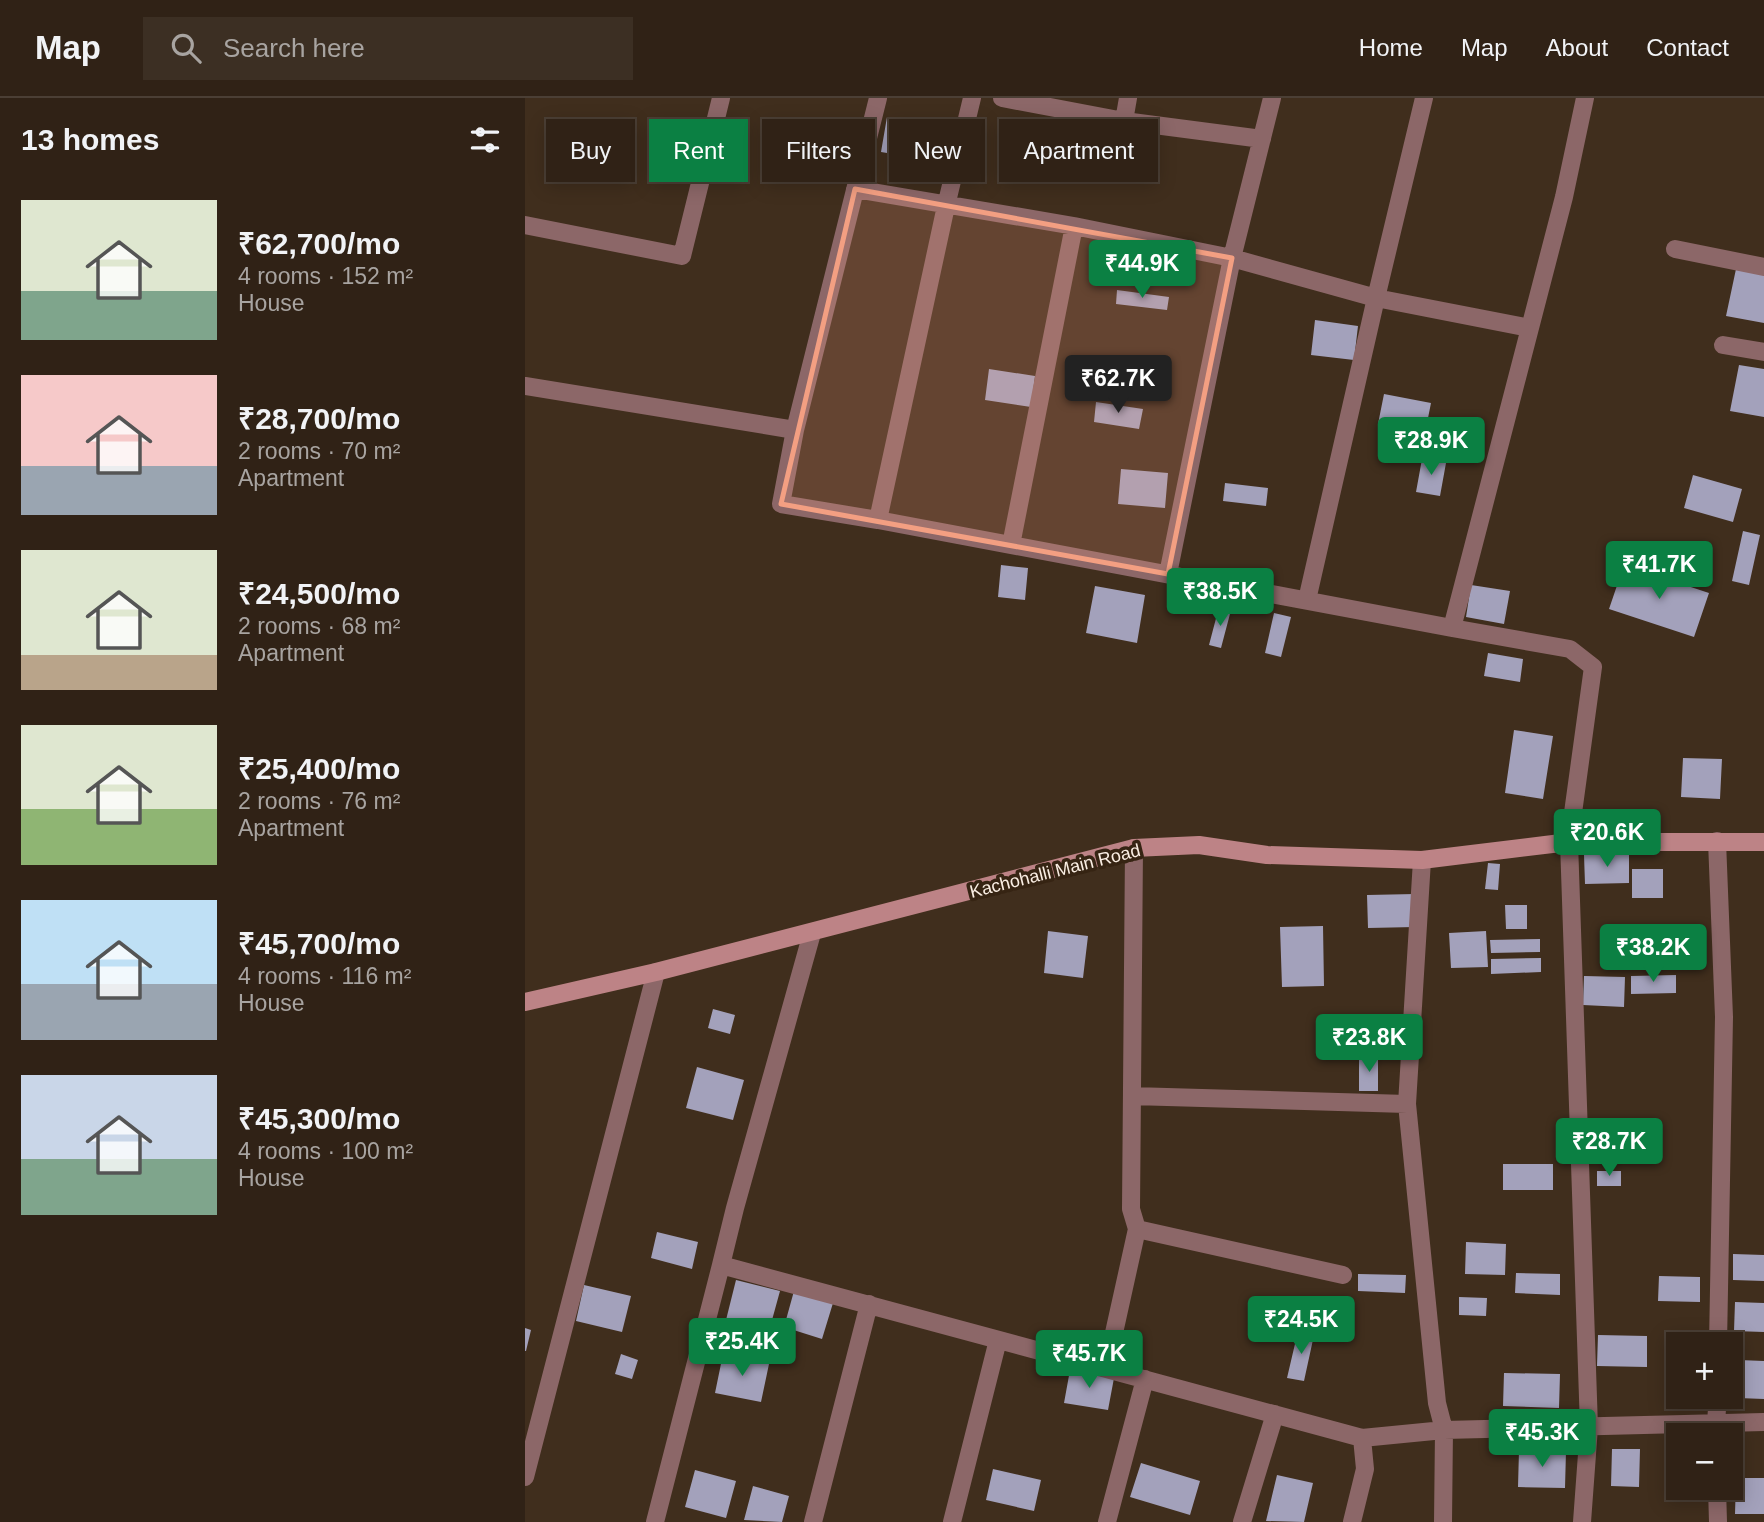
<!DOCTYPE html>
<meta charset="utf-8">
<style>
body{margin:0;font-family:Arial,sans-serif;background:#3c2f23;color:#f1f3f6;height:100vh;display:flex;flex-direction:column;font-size:26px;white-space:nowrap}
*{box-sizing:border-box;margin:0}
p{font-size:23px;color:#a8a4a1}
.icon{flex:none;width:38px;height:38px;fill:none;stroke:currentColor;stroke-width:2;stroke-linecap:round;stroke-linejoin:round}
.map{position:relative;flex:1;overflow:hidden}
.panel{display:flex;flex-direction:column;background:#302216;width:525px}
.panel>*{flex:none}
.top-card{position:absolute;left:21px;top:21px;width:665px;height:63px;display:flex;gap:14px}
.buttons{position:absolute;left:1141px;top:1234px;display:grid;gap:14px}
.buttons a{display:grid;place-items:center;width:77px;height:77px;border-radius:0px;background:#302216;box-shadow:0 4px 18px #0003,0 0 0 2px #4b3f35;font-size:35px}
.price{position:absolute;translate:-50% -60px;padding:0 16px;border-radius:7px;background:#0b8043;color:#fff;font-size:23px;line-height:46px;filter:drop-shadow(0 2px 4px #0008)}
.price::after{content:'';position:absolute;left:50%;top:42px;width:21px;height:16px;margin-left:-10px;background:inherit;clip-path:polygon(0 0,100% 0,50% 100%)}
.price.on{background:#222;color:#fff}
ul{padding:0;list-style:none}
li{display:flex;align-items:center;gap:21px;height:175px;padding:0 21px}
li span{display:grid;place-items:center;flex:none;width:196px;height:140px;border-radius:0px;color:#555}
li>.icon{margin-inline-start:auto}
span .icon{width:84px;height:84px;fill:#fffc;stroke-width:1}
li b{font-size:30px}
h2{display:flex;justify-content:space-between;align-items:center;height:84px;padding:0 21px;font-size:30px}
.chip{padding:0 24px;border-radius:0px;background:#302216;box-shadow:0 4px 18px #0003,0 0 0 2px #4b3f35;font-size:24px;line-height:63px}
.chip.on{background:#0b8043;color:#fff}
header{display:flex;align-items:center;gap:42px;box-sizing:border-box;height:98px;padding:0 35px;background:#302216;border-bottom:2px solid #4b3f35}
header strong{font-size:33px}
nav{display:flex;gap:38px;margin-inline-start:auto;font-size:24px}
.search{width:490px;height:63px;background:#3c2f23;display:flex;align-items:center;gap:18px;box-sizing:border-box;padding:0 24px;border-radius:0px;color:#a8a4a1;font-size:26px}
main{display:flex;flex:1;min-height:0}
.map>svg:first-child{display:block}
.building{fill:#a3a1bb}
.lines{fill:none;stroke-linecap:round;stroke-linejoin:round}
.street{stroke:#8c6768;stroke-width:18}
.secondary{stroke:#bd8386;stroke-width:18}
.marked{fill:#f39f82;fill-opacity:0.2;stroke:#f39f82;stroke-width:5;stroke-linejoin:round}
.labels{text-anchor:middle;stroke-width:7;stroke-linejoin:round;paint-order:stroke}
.street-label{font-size:18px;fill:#faeee3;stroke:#362413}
</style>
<header>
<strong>Map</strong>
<div class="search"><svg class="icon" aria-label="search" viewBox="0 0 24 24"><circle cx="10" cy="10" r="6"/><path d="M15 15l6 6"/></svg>Search here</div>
<nav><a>Home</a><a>Map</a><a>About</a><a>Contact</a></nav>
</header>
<main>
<section class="panel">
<h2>13 homes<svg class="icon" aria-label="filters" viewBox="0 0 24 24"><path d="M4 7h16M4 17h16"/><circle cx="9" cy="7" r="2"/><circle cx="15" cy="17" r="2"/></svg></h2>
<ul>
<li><span style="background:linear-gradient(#dfe7d0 65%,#7fa58c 0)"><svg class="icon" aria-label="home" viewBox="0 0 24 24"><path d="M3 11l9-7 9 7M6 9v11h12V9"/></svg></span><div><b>₹62,700/mo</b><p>4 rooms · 152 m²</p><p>House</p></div></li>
<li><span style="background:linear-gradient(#f6c9c9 65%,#9aa5b1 0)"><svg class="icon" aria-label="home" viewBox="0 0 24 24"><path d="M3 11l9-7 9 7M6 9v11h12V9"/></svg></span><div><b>₹28,700/mo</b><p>2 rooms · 70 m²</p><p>Apartment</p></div></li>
<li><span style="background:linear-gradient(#dfe7d0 75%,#b9a48a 0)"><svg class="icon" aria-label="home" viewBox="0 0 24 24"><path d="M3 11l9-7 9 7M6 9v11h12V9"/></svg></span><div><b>₹24,500/mo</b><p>2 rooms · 68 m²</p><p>Apartment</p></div></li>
<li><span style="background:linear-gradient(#dfe7d0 60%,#8fb573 0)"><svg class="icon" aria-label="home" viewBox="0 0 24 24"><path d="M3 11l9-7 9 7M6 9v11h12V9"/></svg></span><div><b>₹25,400/mo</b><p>2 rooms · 76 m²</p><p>Apartment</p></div></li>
<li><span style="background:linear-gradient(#bfe0f5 60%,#9aa5b1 0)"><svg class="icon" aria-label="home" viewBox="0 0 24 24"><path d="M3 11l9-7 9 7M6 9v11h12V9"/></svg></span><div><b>₹45,700/mo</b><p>4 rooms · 116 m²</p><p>House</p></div></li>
<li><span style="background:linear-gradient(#c9d6e8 60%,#7fa58c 0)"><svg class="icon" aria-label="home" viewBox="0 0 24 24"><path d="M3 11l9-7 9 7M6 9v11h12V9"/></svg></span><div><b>₹45,300/mo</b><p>4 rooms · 100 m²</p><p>House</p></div></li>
</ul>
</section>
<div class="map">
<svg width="1239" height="1424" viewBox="0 0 1239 1424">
<rect width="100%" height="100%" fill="#402e1d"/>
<path class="building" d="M362 19 398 25 392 60 356 54Z
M1211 171 1239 177V225L1201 218Z
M592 192 644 199 642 212 591 206Z
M790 222 833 228 829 262 786 257Z
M1214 267 1239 271V319L1205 313Z
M464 271 510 278 506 309 460 302Z
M859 296 906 305 900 335 853 326Z
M571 304 618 311 614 331 569 324Z
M897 361 921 365 915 398 891 394Z
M596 371 643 375 640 410 593 406Z
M1168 377 1217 391 1208 424 1159 410Z
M700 385 743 390 741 408 698 403Z
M1218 433 1235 437 1224 487 1207 483Z
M476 467 503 470 500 502 473 499Z
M1099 467 1184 495 1169 539 1084 511Z
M946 487 985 493 979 526 941 519Z
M570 488 620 497 612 545 561 535Z
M694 509 706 512 696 550 684 547Z
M749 515 766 519 756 559 740 555Z
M963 555 998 561 995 584 959 578Z
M989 632 1028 638 1018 701 980 695Z
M1158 660 1197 661 1195 701 1156 699Z
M1104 756V785L1060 786 1059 757Z
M963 765 975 766 973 792 960 791Z
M1107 771H1138V800H1107Z
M890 796V829L843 830 842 797Z
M980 807H1002V831H981Z
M798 828 799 888 757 889 755 829Z
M523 833 563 838 558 880 519 875Z
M961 833 963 869 926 870 924 835Z
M1015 841V854L966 855 965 842Z
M1016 860V874L966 876V861Z
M1151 877V895L1106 896V878Z
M1059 878 1100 879 1099 909 1058 907Z
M188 911 210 917 205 936 183 930Z
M834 960H853V993H834Z
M172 969 219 982 208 1022 161 1010Z
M978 1066H1028V1092H978Z
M1072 1073H1096V1088H1072Z
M132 1134 173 1144 167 1171 126 1160Z
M941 1144 981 1146 980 1177 940 1176Z
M1208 1156 1239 1157V1183L1208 1182Z
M991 1175 1035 1176V1197L990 1195Z
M833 1176 881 1177 880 1195 833 1193Z
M1134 1178 1175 1179V1204L1133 1203Z
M211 1182 255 1193 244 1233 201 1222Z
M59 1187 106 1198 97 1234 51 1223Z
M269 1193 308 1205 297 1241 259 1229Z
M934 1199 962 1200 961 1218 934 1217Z
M1210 1204 1239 1205V1234L1209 1233Z
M0 1230 6 1232 1 1253H0Z
M773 1233 789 1237 779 1283 762 1280Z
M1073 1237 1122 1238V1269L1072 1268Z
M96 1256 113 1262 107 1281 90 1276Z
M198 1256 244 1266 236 1304 190 1295Z
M1214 1262 1239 1263V1301L1213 1300Z
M545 1272 589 1280 583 1312 539 1305Z
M979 1275 1035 1276 1034 1310 978 1308Z
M1087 1351H1115L1114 1389 1086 1388Z
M994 1352 1041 1353 1040 1390 993 1389Z
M616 1365 675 1383 665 1417 605 1399Z
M468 1371 516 1382 509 1413 461 1402Z
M170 1372 211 1383 201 1420 160 1409Z
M752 1377 788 1385 779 1424 741 1423Z
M1211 1380H1239V1416H1210Z
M228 1388 264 1398 257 1424 219 1422Z"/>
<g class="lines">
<path class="street" d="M353 0 270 332 256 406 353 422 927 530 1039 99 1060 0
M477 0 599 23 603 0
M599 23 737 41
M330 91 549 128 707 160 851 200 899 0
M0 127 157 158 196 0
M1150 151 1239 169
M1198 247 1239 254
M0 288 270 332
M353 422 421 108 447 0
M486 447 549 128
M643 476 707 160 747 0
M782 502 851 200 1005 230
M927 530 1045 551 1068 569 1044 744 1064 1329 1057 1424
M1192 743 1199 919 1193 1246
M897 762 882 1006 912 1305 919 1332 918 1424
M287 835 210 1110 196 1167 837 1340 840 1371 827 1424
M607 998 882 1006
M612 1131 818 1177
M581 1271 612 1131 606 1111 609 750
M1190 1337 1193 1298
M837 1340 919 1332 1239 1324
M0 1379 131 874
M1192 1390 1193 1424
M130 1424 196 1167
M288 1424 344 1206
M427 1424 473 1242
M582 1424 620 1281
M717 1424 750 1316"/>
<path class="secondary" d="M0 904 131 874 609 750 674 747 742 757 897 762 1044 744H1239"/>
</g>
<path class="marked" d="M330 91 707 160 643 476 256 406Z"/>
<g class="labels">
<g class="street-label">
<text transform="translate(530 773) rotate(-14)" y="6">Kachohalli Main Road</text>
</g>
</g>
</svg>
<div class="buttons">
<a>+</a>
<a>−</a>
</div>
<b class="price" style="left:617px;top:202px">₹44.9K</b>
<b class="price on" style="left:593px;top:317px">₹62.7K</b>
<b class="price" style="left:906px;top:379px">₹28.9K</b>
<b class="price" style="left:1134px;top:503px">₹41.7K</b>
<b class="price" style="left:695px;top:530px">₹38.5K</b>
<b class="price" style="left:1082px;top:771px">₹20.6K</b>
<b class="price" style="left:1128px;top:886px">₹38.2K</b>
<b class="price" style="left:844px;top:976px">₹23.8K</b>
<b class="price" style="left:1084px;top:1080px">₹28.7K</b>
<b class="price" style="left:776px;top:1258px">₹24.5K</b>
<b class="price" style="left:217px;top:1280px">₹25.4K</b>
<b class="price" style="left:564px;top:1292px">₹45.7K</b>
<b class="price" style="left:1017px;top:1371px">₹45.3K</b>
<div class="top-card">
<a class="chip">Buy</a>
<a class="chip on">Rent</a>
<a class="chip">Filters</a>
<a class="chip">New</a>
<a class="chip">Apartment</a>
</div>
</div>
</main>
